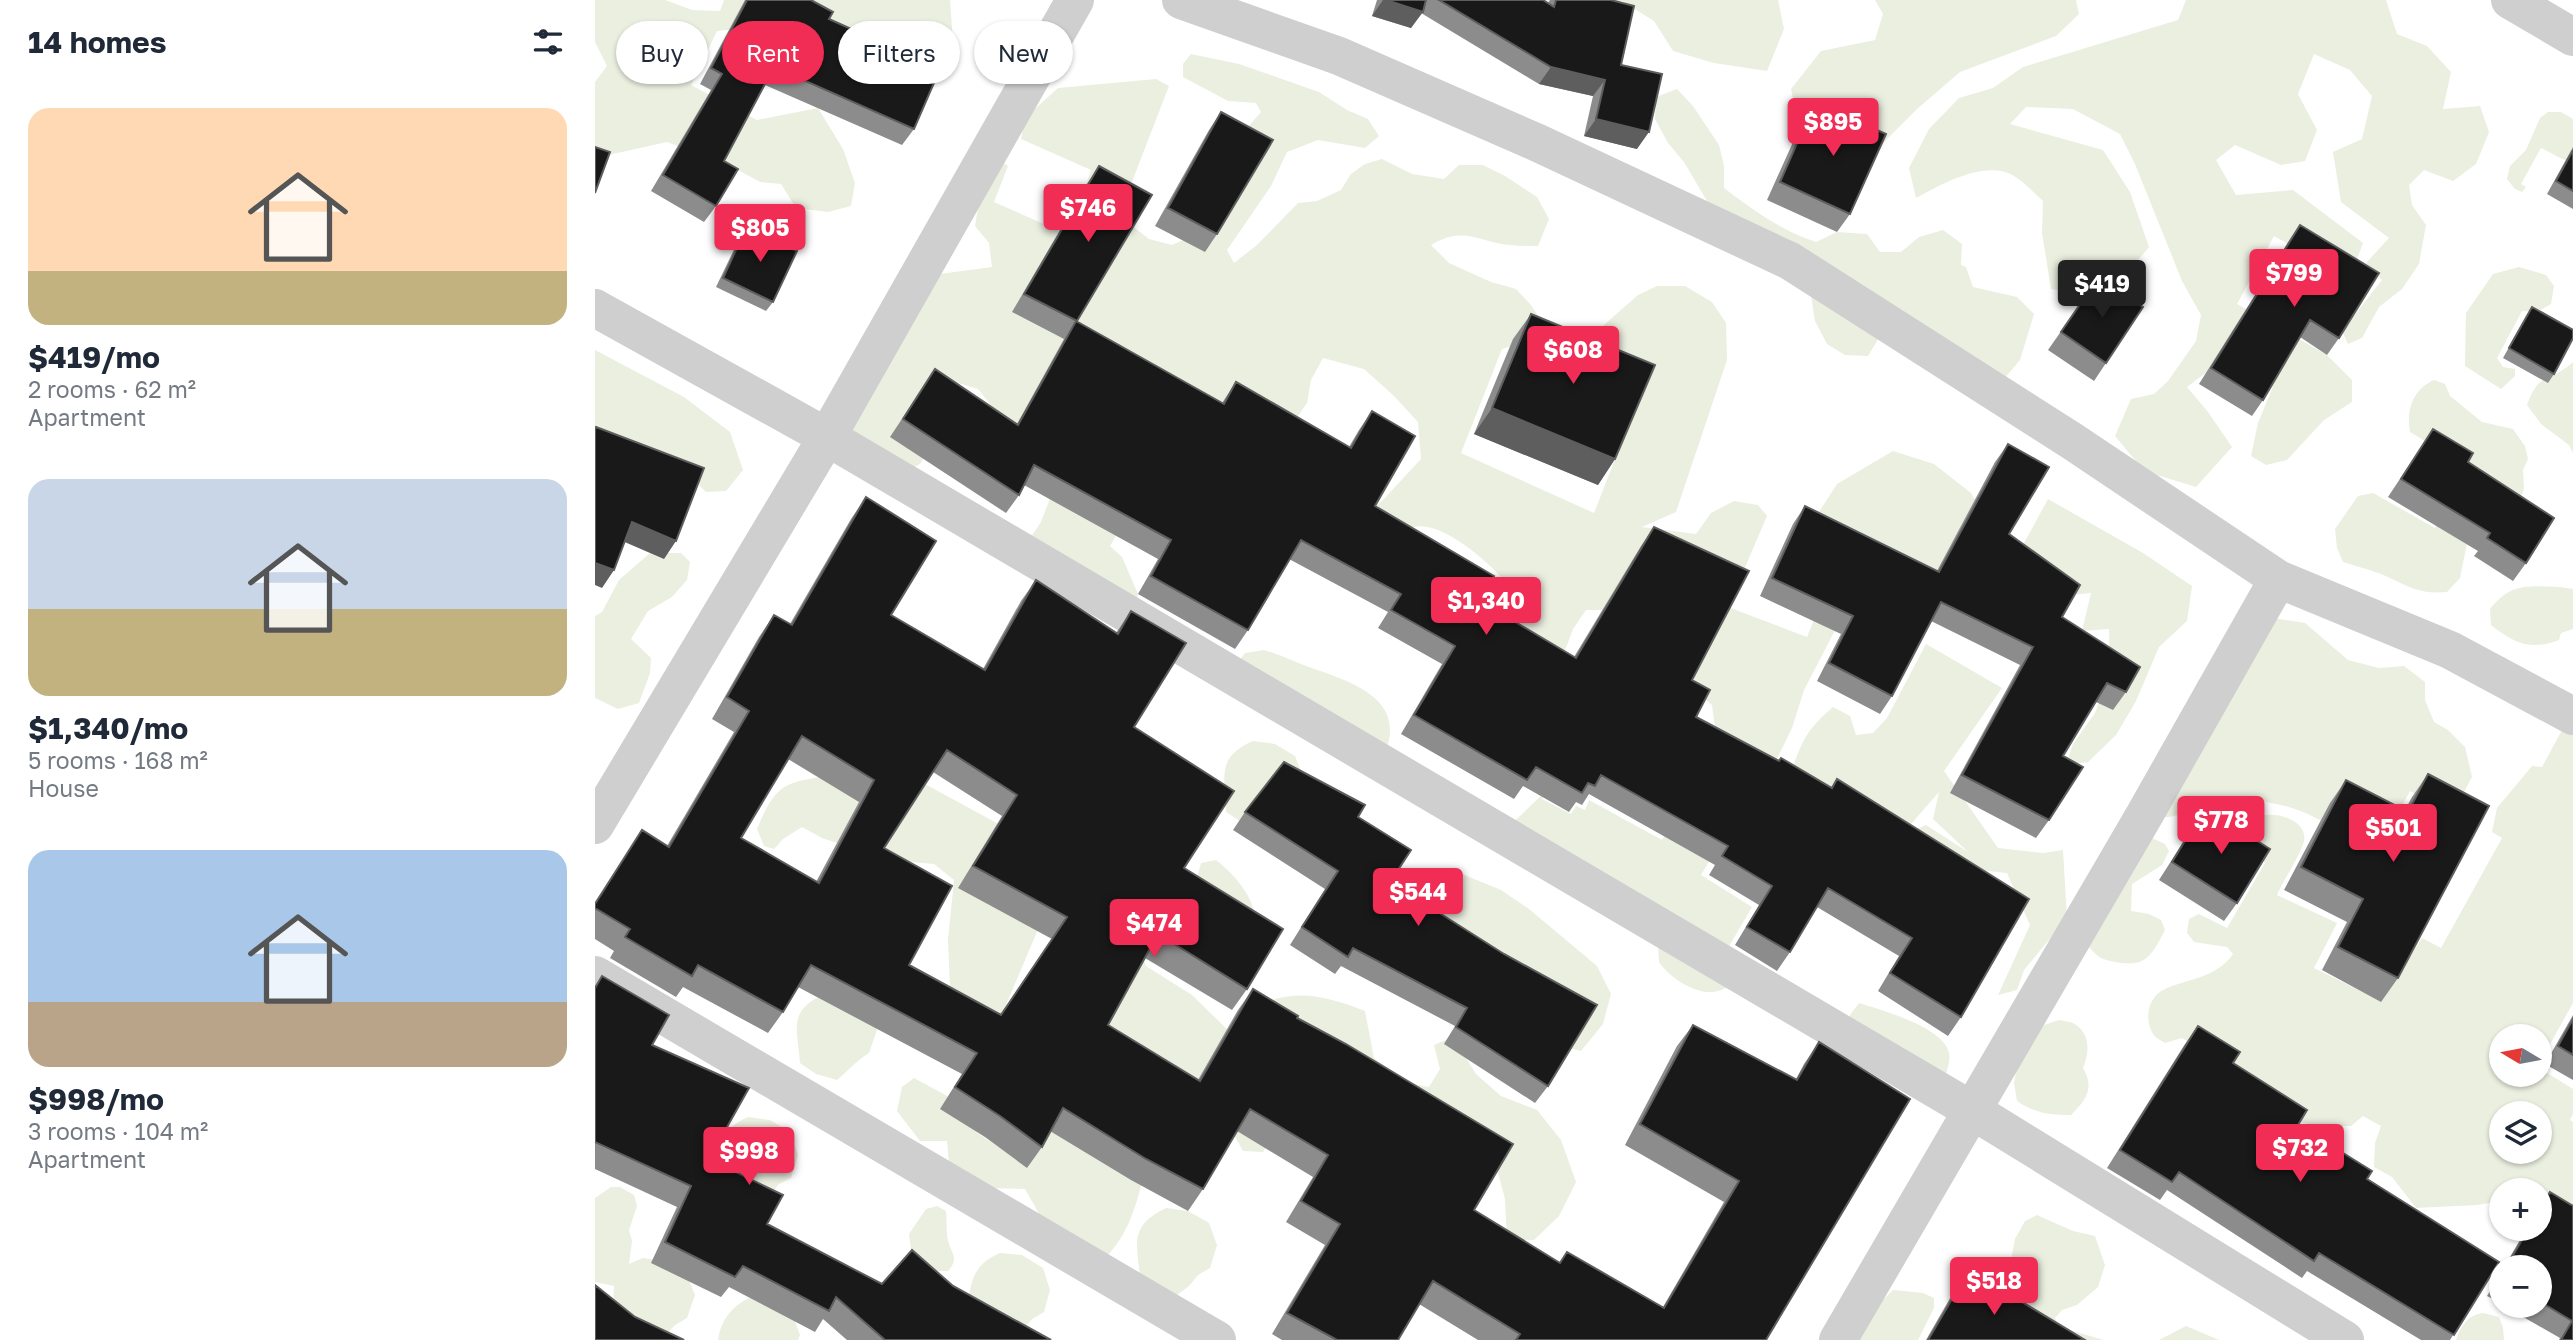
<!DOCTYPE html>
<meta charset="utf-8">
<style>
body{margin:0;font-family:"Golos Text",sans-serif;background:#f6f6f7;color:#1f2937;height:100vh;display:flex;flex-direction:column;font-size:26px;white-space:nowrap}
*{box-sizing:border-box;margin:0}
p{font-size:23px;color:#747a83}
.icon{flex:none;width:38px;height:38px;fill:none;stroke:currentColor;stroke-width:2;stroke-linecap:round;stroke-linejoin:round}
.map{position:relative;flex:1;overflow:hidden}
.side{display:flex;flex-direction:column;background:#fff;width:595px}
.side>*{flex:none}
.top-card{position:absolute;left:21px;top:21px;width:665px;height:63px;display:flex;gap:14px}
.needle{width:46px;rotate:280deg}
.buttons{position:absolute;left:1894px;top:1024px;display:grid;gap:14px}
.buttons a{display:grid;place-items:center;width:63px;height:63px;border-radius:50%;background:#fff;box-shadow:0 2px 5px #0004;font-size:35px}
.price{position:absolute;translate:-50% -60px;padding:0 16px;border-radius:7px;background:#f12c55;color:#fff;font-size:23px;line-height:46px;filter:drop-shadow(0 2px 4px #0008)}
.price::after{content:'';position:absolute;left:50%;top:42px;width:21px;height:16px;margin-left:-10px;background:inherit;clip-path:polygon(0 0,100% 0,50% 100%)}
.price.on{background:#222;color:#fff}
ul{padding:0;list-style:none}
li{display:grid;align-content:center;gap:14px;height:371px;padding:0 28px}
li span{display:grid;place-items:center;height:217px;border-radius:21px;color:#555}
li>.icon{margin-inline-start:auto}
span .icon{width:126px;height:126px;fill:#fffc;stroke-width:1}
li b{font-size:30px}
h2{display:flex;justify-content:space-between;align-items:center;height:84px;padding:0 28px;font-size:30px}
.chip{padding:0 24px;border-radius:32px;background:#fff;box-shadow:0 2px 5px #0004;font-size:24px;line-height:63px}
.chip.on{background:#f12c55;color:#fff}
main{display:flex;flex:1;min-height:0}
.map>svg:first-child{display:block}
.green{fill:#eaefe0;fill-rule:evenodd}
.lines{fill:none;stroke-linecap:round;stroke-linejoin:round}
.minor{stroke:#cfcfcf;stroke-width:38}
.tertiary{stroke:#cfcfcf;stroke-width:38}
.wall{fill:#8c8c8c;fill-rule:evenodd}
.shaded-wall{fill:#5e5e5e}
.building{fill:#191919;stroke:#5e5e5e;stroke-width:2;fill-rule:evenodd}
</style>
<main>
<section class="side">
<h2>14 homes<svg class="icon" aria-label="filters" viewBox="0 0 24 24"><path d="M4 7h16M4 17h16"/><circle cx="9" cy="7" r="2"/><circle cx="15" cy="17" r="2"/></svg></h2>
<ul>
<li><span style="background:linear-gradient(#ffd9b3 75%,#c2b280 0)"><svg class="icon" aria-label="home" viewBox="0 0 24 24"><path d="M3 11l9-7 9 7M6 9v11h12V9"/></svg></span><div><b>$419/mo</b><p>2 rooms · 62 m²</p><p>Apartment</p></div></li>
<li><span style="background:linear-gradient(#c9d6e8 60%,#c2b280 0)"><svg class="icon" aria-label="home" viewBox="0 0 24 24"><path d="M3 11l9-7 9 7M6 9v11h12V9"/></svg></span><div><b>$1,340/mo</b><p>5 rooms · 168 m²</p><p>House</p></div></li>
<li><span style="background:linear-gradient(#a9c7e8 70%,#b9a48a 0)"><svg class="icon" aria-label="home" viewBox="0 0 24 24"><path d="M3 11l9-7 9 7M6 9v11h12V9"/></svg></span><div><b>$998/mo</b><p>3 rooms · 104 m²</p><p>Apartment</p></div></li>
</ul>
</section>
<div class="map">
<svg width="1978" height="1340" viewBox="0 0 1978 1340">
<rect width="100%" height="100%" fill="#fff"/>
<path class="green" d="M0 0H70L97 10 125 11 129 0H153L141 29 122 31 96 85 162 120 223 108 248 149 260 183 256 206 233 212 201 208 186 184 165 182 132 164 72 142 0 158V82L12 66 0 42Z
M197 0H355L358 42 344 65 289 48 257 35 229 15Z
M946 0H1183L1189 29 1172 71 1119 63 1078 51 1059 21 1027 1 958 17Z
M1280 0H1481L1484 14 1461 36 1365 72 1322 109 1279 152 1207 142 1196 89 1226 51 1280 40 1288 14Z
M1591 0H1791L1802 34 1832 46 1856 72 1848 109 1885 106 1894 132 1881 164 1858 181 1829 170 1814 185 1817 205 1831 225 1824 264 1807 289 1784 307 1767 338 1753 344 1747 331 1787 280 1771 263 1794 238 1746 202 1738 152 1767 139 1777 96 1755 70 1719 54 1703 94 1722 130 1710 161 1686 165 1640 145 1621 160 1641 195 1698 190 1768 243 1755 279 1679 236 1642 304 1732 355 1757 380V402L1729 420 1692 460 1671 465 1656 456 1663 423 1681 379 1625 362 1592 387 1613 412 1637 447 1601 487 1549 471 1520 436 1536 399 1559 394 1573 381 1601 341 1606 315 1587 281 1540 164 1525 134 1478 109 1431 107 1415 124 1508 150 1535 192 1554 247 1526 281 1491 295 1456 289 1447 233 1448 201C1439 193 1429 182 1419 176 1391 159 1347 184 1321 198L1314 168 1334 129 1364 98 1398 88 1428 67 1583 20Z
M596 54 644 64 724 92 752 110 773 119 784 136 770 148 723 140 692 152 676 186 632 250 639 263 662 245 703 203 722 201 746 190 756 174 770 164 787 159 817 174 849 179 864 165H888L910 176 942 197 954 219 943 246C934 246 924 246 915 245 883 242 869 225 836 245L854 263 896 282 921 289 935 304 950 326 931 342 907 349 866 453 999 513 1043 401 983 348 1043 295 1062 286H1090L1117 302 1131 323 1132 360 1081 512 1047 527 1101 534 1116 513 1139 501 1163 505 1172 516 1133 607 1212 637 1246 553 1215 533 1224 512 1242 484 1298 451 1339 464 1376 493 1416 567 1453 499 1548 553 1597 586 1592 621 1564 647 1541 701 1521 735 1493 762 1471 765 1478 744 1500 713 1515 673 1514 629 1487 631 1496 593 1369 606 1279 555 1209 690 1197 728 1177 769 1155 794 1106 875 1157 907 1133 948 1134 987C1130 988 1123 992 1118 992 1099 994 1074 977 1064 962L1063 945 900 840 952 790 947 799 976 814 981 806 990 810 994 800 1067 840 1118 748 1120 728 1117 705 1010 610H991L978 629 969 653 856 642 886 595 902 592 907 578C890 559 845 520 819 527 813 529 806 535 800 538L771 512 787 501 826 459 823 422 798 395 769 369 728 358 716 380 712 403 697 425 487 409 420 424 399 409 383 389 360 382 340 441 325 464 299 478 241 418 330 276 397 267 394 243 380 226 384 202 407 162 413 166 399 202 474 235 496 170 426 139 430 118 463 88 561 79 574 86 533 192 536 225 554 239 577 245 595 237 629 155 666 112 661 103 633 101 588 77V64Z
M1082 89 1098 106 1124 145 1129 166V188C1158 210 1187 231 1221 242L1242 232 1272 234 1285 252H1306L1324 237 1348 230 1367 244 1366 265 1371 267 1378 287 1422 297 1439 314 1425 360 1409 379 1285 336 1273 356 1250 355 1232 344 1220 321 1216 296 1112 201 1089 162 1073 143 1060 119 1061 97Z
M1953 112H1966L1978 119V162C1966 160 1957 153 1946 148L1926 184 1931 187 1927 192 1920 189 1912 179 1915 166 1931 150 1945 118Z
M1924 267 1951 275 1959 286 1956 304 1942 312 1927 311 1902 358 1908 367 1920 369V376L1906 389 1870 366 1871 313 1898 274Z
M0 350 89 397 135 432 148 470 131 491 111 492 87 468 0 434Z
M1978 362V453L1974 445 1946 424 1932 405C1944 370 1957 382 1978 362Z
M1839 380 1850 384 1855 396 1887 422 1918 429 1930 446 1933 459 1928 470 1929 488 1924 505 1874 533 1865 578 1852 592C1826 594 1818 589 1795 578 1781 571 1764 567 1748 562L1742 548 1740 529 1763 496 1778 493 1840 528 1875 468 1815 432C1811 410 1818 389 1839 380Z
M456 496 522 534 515 546 527 557 543 594 539 612 434 540 446 522Z
M55 553H86L95 562 92 580 77 597 53 611 36 639 56 658 55 673 44 703 23 709 0 698V616L7 612 24 580Z
M1965 587 1978 589V629L1966 633 1964 640C1935 651 1919 643 1896 625L1895 609C1916 582 1934 586 1965 587Z
M1684 619 1710 623 1753 660 1784 668 1809 666 1830 682V700L1839 722 1853 730 1870 747 1877 777 1868 794 1844 808 1815 791 1796 826 1743 832C1715 811 1688 803 1653 800 1639 829 1614 817 1589 815 1584 814 1578 817 1573 817 1565 817 1557 815 1550 814L1540 802C1543 785 1548 777 1562 766L1603 681 1652 621Z
M1331 644 1407 688 1349 771 1403 848 1448 853 1468 850 1472 918 1429 970 1422 990 1403 995 1435 925 1412 873 1306 862 1309 835 1331 825 1373 852 1338 819 1344 792 1316 824 1295 837 1195 777C1205 744 1211 730 1238 707L1255 716 1261 735 1278 733 1292 718Z
M669 650C684 654 699 662 714 667 753 681 811 697 791 750L642 664 650 653Z
M1973 719 1978 722V1003L1944 1064V1036H1906V1074H1944V1068L1978 1089V1114L1975 1120 1978 1122V1225L1944 1204V1190L1917 1188 1915 1190H1906V1201L1882 1205 1821 1208 1797 1177 1779 1167 1780 1143 1786 1126 1768 1116 1756 1126H1721L1697 1120 1633 1064 1587 1038 1570 1043C1565 1040 1559 1037 1557 1032 1549 1017 1554 996 1570 989 1595 978 1621 978 1638 954L1632 947 1599 942 1592 933 1594 919 1604 914 1632 928 1670 863C1664 857 1655 850 1652 842 1636 803 1715 809 1709 841 1706 854 1688 881 1682 895L1742 923 1719 968 1786 1001 1827 938 1846 948 1907 838 1897 832 1902 808 1937 766 1947 767ZM1906 1113H1944V1152H1906Z
M658 741 680 744 700 756 709 779 648 823 631 812C631 779 619 758 658 741Z
M306 771 409 827 536 924 551 966 597 995 638 1035C647 1027 664 1005 674 1001 707 989 739 999 770 1011L779 1058 814 1083 834 1087 845 1069 839 1045 869 1032 816 909 831 894 867 874 906 890 934 909 1002 966 1016 994 1008 1024 986 1051 962 1045 868 1053 881 1074 906 1096 942 1110 966 1140 981 1182 964 1216 939 1240 912 1241 910 1199 892 1132 695 1107 668 1152 648 1151 638 1133 624 1087 499 1049 528 982 447 920 402 1026 374 1029 355 987 353 940 359 880 339 864 304 861 257 848 227 838 207 827 188 839 179 849 169 846 162 829C168 815 175 797 188 788 210 773 278 774 306 771Z
M1557 838 1570 844 1574 851 1567 865 1537 884 1536 911 1554 914 1566 920 1570 930C1557 955 1551 968 1521 962 1505 959 1504 958 1494 947Z
M621 860C636 871 661 898 659 918L601 882 606 863Z
M231 993 274 1008 282 1030 274 1053C262 1060 253 1071 242 1080L221 1074 205 1063C203 1030 191 1011 231 993Z
M1264 1003C1286 1010 1349 1027 1354 1053 1356 1059 1352 1069 1351 1075L1253 1029 1255 1015Z
M1464 1020C1469 1021 1478 1022 1481 1025 1496 1035 1494 1054 1488 1068 1500 1088 1491 1100 1476 1115 1455 1115 1439 1113 1422 1101L1419 1083 1423 1061 1446 1026Z
M319 1078 365 1103 381 1132 419 1157 453 1119 547 1182C540 1210 532 1234 513 1255L451 1226 430 1189 389 1188 354 1163 352 1141H325L302 1111 307 1087Z
M153 1117 175 1120 195 1132 203 1155 196 1178 184 1184 175 1195 125 1172C117 1148 130 1127 153 1117Z
M16 1187H25L39 1195 42 1206 34 1230 37 1241 34 1264 48 1258 71 1261 91 1273 100 1295 92 1318 80 1325 66 1340 18 1303 19 1286 0 1282V1198Z
M342 1206 351 1211C352 1220 351 1234 353 1240 356 1254 365 1257 353 1271H333L317 1257 314 1234 331 1209Z
M571 1208 593 1211 614 1223 622 1245 615 1268 603 1275 594 1286 582 1295 545 1279C543 1245 532 1227 571 1208Z
M1442 1215 1478 1231 1500 1236 1510 1265 1503 1287 1482 1305 1467 1310 1460 1318 1464 1327 1509 1340H1449L1410 1292 1420 1239 1430 1221Z
M405 1253 427 1255 448 1268 455 1290 449 1312 437 1319 427 1331 374 1297C377 1274 384 1262 405 1253Z
M1298 1290 1328 1293 1339 1298V1308L1323 1340H1260L1283 1305Z
M154 1298 175 1301 197 1313 205 1335 203 1340H123C126 1320 136 1307 154 1298Z
M1888 1313 1904 1317 1908 1328 1909 1340H1861C1866 1325 1873 1315 1888 1313Z
M1591 1326 1624 1340H1564Z"/>
<g class="lines">
<path class="minor" d="M586 0 744 56 943 143 1195 261 1477 441 1683 579 1855 650 1978 716
M1915 0 1978 37
M0 308 232 437 1378 1111 1750 1340
M0 825 232 437 480 0
M1243 1340 1550 814 1683 579"/>
<path class="tertiary" d="M0 975 622 1340"/>
</g>
<path class="wall" d="M150 0H216L234 19 319 129 307 145 170 85 129 161 121 206 109 222 56 191 116 90 105 84Z
M782 0H948L953 3 955 0H1016L1026 65 1042 149 989 136 998 96 944 84 826 13 816 28 777 16Z
M1220 102 1255 214 1242 232 1172 200 1208 120Z
M626 112 622 234 610 252 560 226 614 130Z
M1978 147V209L1952 194Z
M504 166 482 321 627 403 641 382 754 447 764 430 777 411 780 506 885 601 979 657 1046 546 1059 527 1097 680 1101 717 1236 788 1242 779 1366 1017 1353 1036 1283 991 1304 956 1222 907 1195 952 1182 971 1140 945 1164 905 1114 875 1120 865 994 794 987 805 981 802 974 812 928 786 919 799 806 734 847 664 783 628 793 612 694 559 653 630 640 649 543 594 563 559 429 485 424 495 411 513 295 437 340 369 422 424 469 339 417 312 492 184Z
M1705 225 1744 338 1732 355 1705 337 1668 400 1657 416 1604 384 1694 241Z
M152 226 178 302 171 311 121 287 146 235Z
M1504 277 1511 363 1499 381 1453 350Z
M1937 307 1959 374 1953 383 1908 358 1931 317Z
M936 314 1020 459 1003 485 879 434 918 339Z
M1838 429 1873 462 1931 563 1918 581 1879 556 1883 551 1793 497Z
M1413 444 1414 534 1467 617 1531 692 1518 710 1501 702 1468 756 1454 820 1441 838 1355 793 1425 665 1336 621 1297 696 1285 714 1222 681 1246 634 1165 596 1198 524 1210 506 1342 571 1400 462Z
M271 497 296 615 388 669 426 601 441 580 521 633 536 611 539 727 589 868 652 989 637 1010 550 958 513 1025 603 1080 643 1010 658 989 702 1018 879 1210 964 1263 972 1252 1068 1307 1129 1202 1030 1145 1082 1046 1098 1025 1201 1079 1209 1064 1224 1042 1171 1340H883L824 1304 803 1340H687L677 1334 730 1245 691 1222 718 1177 642 1131 608 1189 593 1211 536 1180 455 1131 447 1147 432 1168 390 1137 345 1109 367 1074 203 987 188 1012 173 1033 88 987 81 997 15 958 19 951 0 939V902L47 830 72 846 139 732 117 719 164 637 179 615 195 624 256 519ZM193 759 264 802 221 882 146 838ZM338 772 407 816 363 888 457 939 405 1015 314 965 289 848Z
M1833 774 1803 978 1786 1002 1727 970 1752 922 1689 890 1735 803 1751 780 1810 810 1817 797Z
M1610 808 1642 903 1629 921 1564 880Z
M650 812 763 817 803 870 953 1086 940 1103 849 1044 860 1026 746 966 740 974 695 945 730 889 638 830Z
M7 976 57 1045 114 1159 172 1224 287 1284 358 1286 456 1340H252L228 1319 220 1332 134 1287 126 1297 56 1263 82 1207 0 1169V986Z
M1978 1015V1080L1950 1064Z
M1603 1026 1638 1063 1703 1125 1772 1179 1904 1262 1855 1340H1826L1712 1271 1707 1278 1572 1190 1565 1200 1512 1168 1590 1044Z
M1955 1192 1978 1206V1340H1964L1965 1338 1909 1306H1944V1267H1909L1932 1228H1944V1208Z
M1374 1270 1490 1340H1331L1362 1286Z
M1906 1273V1303L1892 1296Z"/>
<path class="shaded-wall" d="M788 0H791L828 12 816 28 777 16Z
M956 67 1010 80 998 96 944 84Z
M1001 119 1054 132 1042 149 989 136Z
M897 408 1020 459 1003 485 879 434Z
M37 522 81 541 69 559 25 540Z
M0 563 19 570 7 588 0 585Z"/>
<path class="building" d="M152 0H216L238 12 234 19 345 69 319 129 179 67 129 161 143 169 121 206 68 175 127 74 116 68Z
M791 0H831L828 12Z
M844 0H948L959 7 961 0H1016L1039 6 1026 65 1067 74 1054 132 1001 119 1010 80 956 67Z
M1220 102 1291 134 1255 214 1185 182Z
M626 112 678 140 622 234 573 208Z
M0 147 15 152 0 193Z
M1978 150V191L1961 181Z
M504 166 557 195 482 321 429 294Z
M1705 225 1784 273 1744 338 1715 320 1668 400 1616 368Z
M152 226 202 251 178 302 128 278Z
M1504 277 1548 307 1511 363 1466 332Z
M1937 307 1978 330V338L1959 374 1914 348Z
M936 314 1060 365 1020 459 897 408Z
M481 321 629 404 641 382 756 448 777 411 820 436 780 506 899 576 885 601 981 658 1059 527 1154 571 1097 680 1115 690 1101 717 1184 761 1186 758 1237 788 1242 779 1434 899 1366 1017 1295 973 1317 938 1233 888 1195 952 1152 927 1177 886 1127 856 1133 846 1006 775 1000 786 993 783 987 793 941 767 932 780 819 715 860 646 796 610 806 594 706 540 653 630 556 576 576 540 439 465 424 495 308 419 340 369 423 425Z
M1 427 109 468 81 541 37 522 19 570 0 563V430Z
M1838 429 1878 453 1873 462 1959 518 1931 563 1892 538 1895 533 1806 479Z
M1413 444 1454 467 1414 534 1485 585 1467 617 1545 667 1531 692 1512 683 1468 756 1488 767 1454 820 1367 775 1438 647 1346 602 1297 696 1234 663 1258 616 1177 578 1210 506 1344 572Z
M271 497 341 541 296 615 390 670 441 580 523 634 536 611 591 643 539 727 639 791 589 868 688 929 652 989 563 934 513 1025 605 1081 658 989 703 1016 702 1018 751 1044 918 1144 879 1210 965 1263 972 1252 1069 1308 1144 1181 1045 1124 1098 1025 1202 1080 1224 1042 1315 1099 1171 1340H921L925 1334 838 1281 803 1340H742L692 1313 745 1224 706 1201 733 1155 655 1109 608 1189 551 1159 468 1108 447 1147 405 1116 360 1087 382 1053 216 965 188 1012 103 965 97 976 30 937 35 929 0 908V904L47 830 74 847 154 711 132 697 179 615 197 625ZM207 736 279 780 224 883 146 838ZM352 750 422 795 378 866 472 917 406 1015 314 965 357 886 289 848Z
M689 762 770 805 763 817 816 850 803 870 831 888 824 900 909 954 1002 1005 953 1086 861 1027 872 1008 758 948 753 957 707 927 743 871 650 812Z
M1833 774 1894 806 1803 978 1743 947 1768 899 1706 867 1751 780 1813 812Z
M1610 808 1675 849 1642 903 1577 862Z
M7 976 74 1015 57 1045 154 1088 114 1159 188 1195 172 1224 287 1284 317 1250 358 1286 456 1340H290L241 1297 234 1311 148 1266 140 1277 70 1242 96 1186 0 1142V1143V988Z
M1978 1019V1055L1963 1046Z
M1603 1026 1645 1052 1638 1063 1712 1110 1703 1125 1777 1171 1772 1179 1904 1262 1859 1335 1724 1253 1719 1261 1584 1172 1577 1182 1525 1150Z
M1955 1192 1978 1206V1340H1966L1977 1321 1944 1301V1267H1911L1934 1228H1944V1211Z
M1374 1270 1490 1340H1333Z
M0 1285 40 1317 89 1340H0Z"/>
</svg>
<div class="buttons">
<a><svg class="needle" viewBox="-14 -14 28 28"><path d="M0-13l5 13h-10z" fill="#e53935"/><path d="M0 13l5-13h-10z" fill="#747a83"/></svg></a>
<a><svg class="icon" aria-label="layers" viewBox="0 0 24 24"><path d="M12 4l9 5-9 5-9-5zM3 14l9 5 9-5"/></svg></a>
<a>+</a>
<a>−</a>
</div>
<b class="price" style="left:1238px;top:158px">$895</b>
<b class="price" style="left:493px;top:244px">$746</b>
<b class="price" style="left:165px;top:264px">$805</b>
<b class="price" style="left:1699px;top:309px">$799</b>
<b class="price on" style="left:1507px;top:320px">$419</b>
<b class="price" style="left:978px;top:386px">$608</b>
<b class="price" style="left:891px;top:637px">$1,340</b>
<b class="price" style="left:1626px;top:856px">$778</b>
<b class="price" style="left:1798px;top:864px">$501</b>
<b class="price" style="left:823px;top:928px">$544</b>
<b class="price" style="left:559px;top:959px">$474</b>
<b class="price" style="left:1705px;top:1184px">$732</b>
<b class="price" style="left:154px;top:1187px">$998</b>
<b class="price" style="left:1399px;top:1317px">$518</b>
<div class="top-card">
<a class="chip">Buy</a>
<a class="chip on">Rent</a>
<a class="chip">Filters</a>
<a class="chip">New</a>
</div>
</div>
</main>
